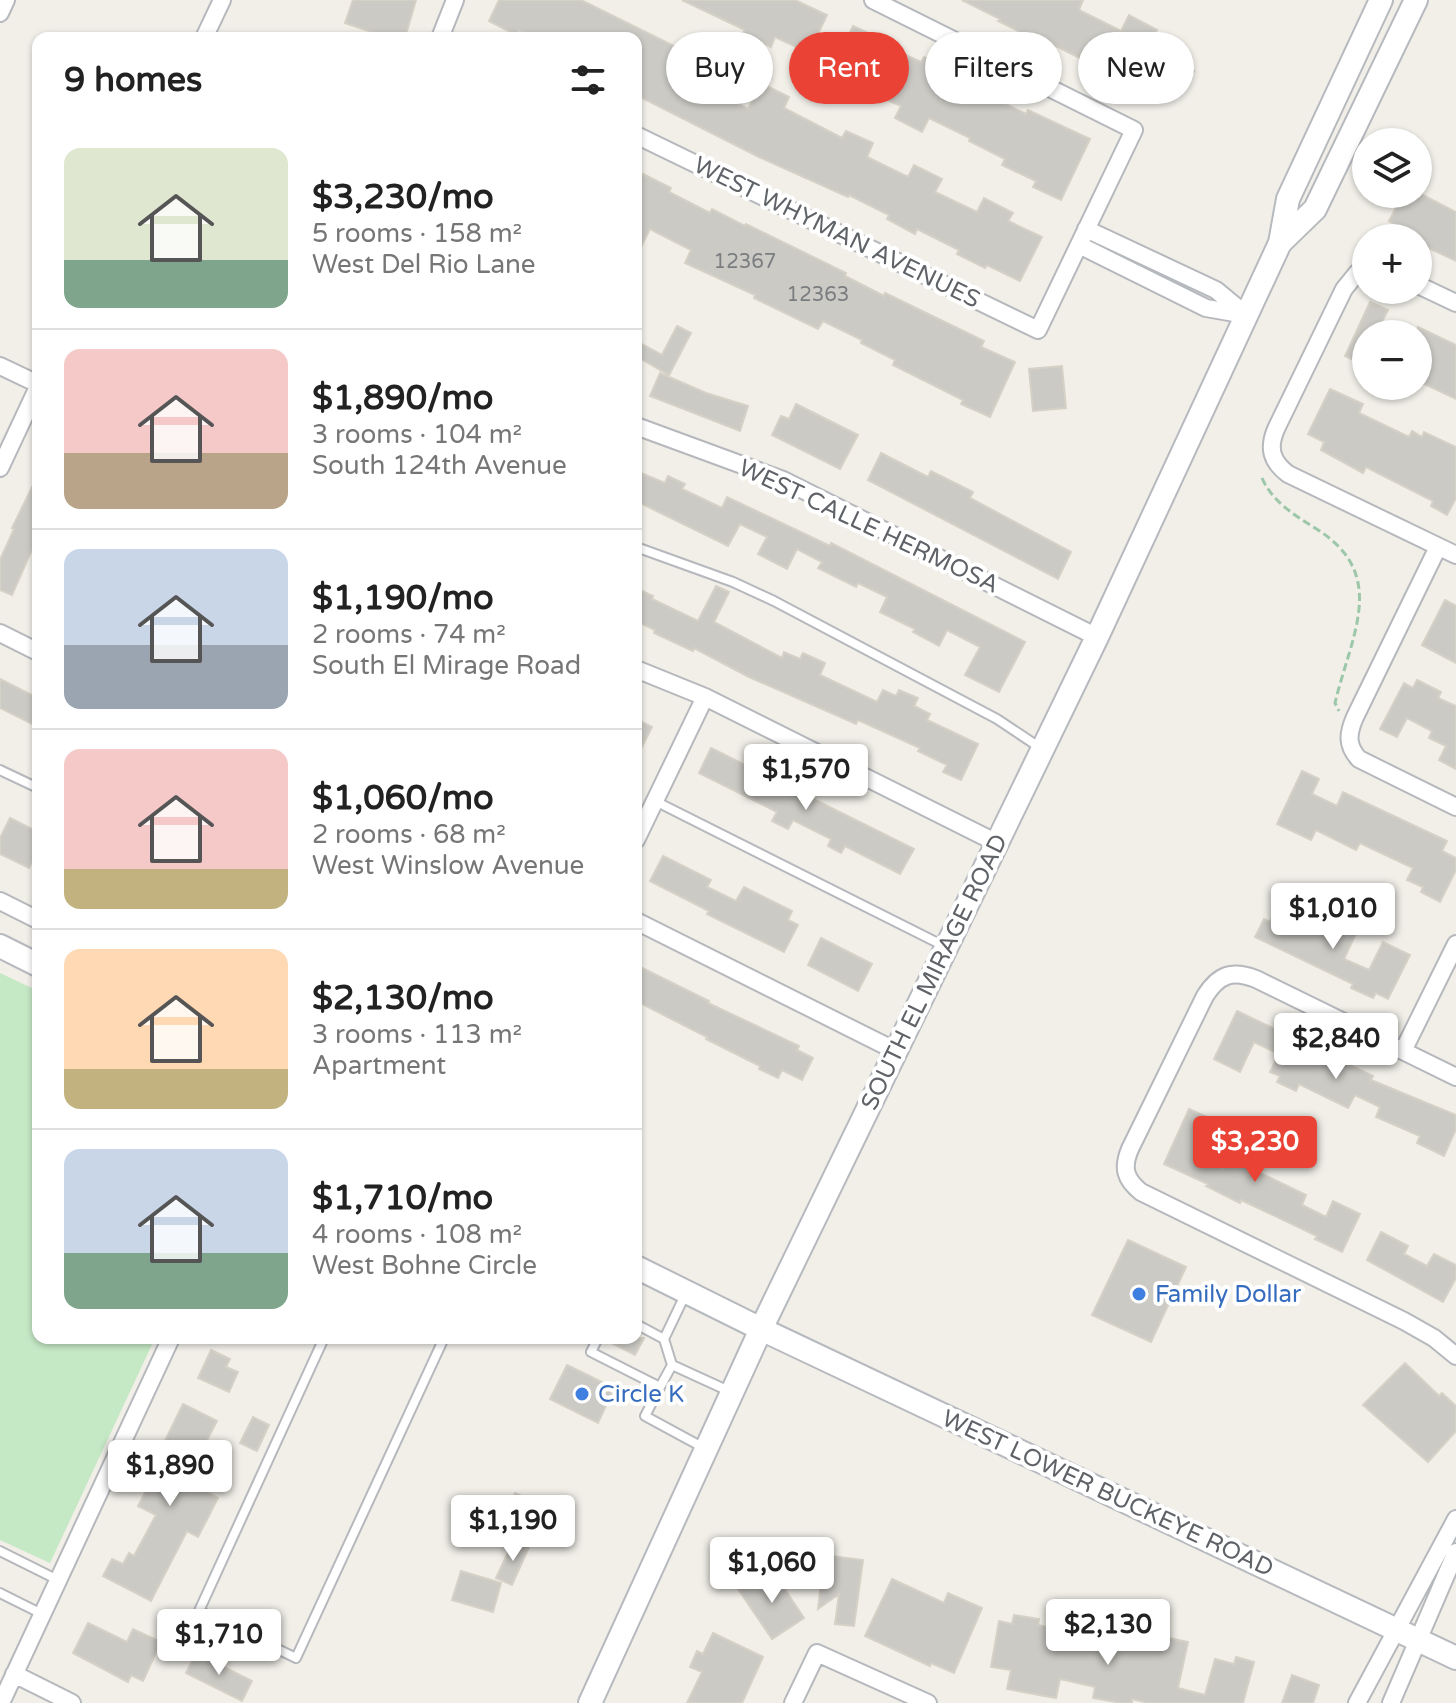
<!DOCTYPE html>
<meta charset="utf-8">
<style>
body{margin:0;font-family:"Varela Round",sans-serif;background:#f6f6f6;color:#222;height:100vh;display:flex;flex-direction:column;font-size:30px;white-space:nowrap}
*{box-sizing:border-box;margin:0}
p{font-size:26px;color:#767676}
.icon{flex:none;width:44px;height:44px;fill:none;stroke:currentColor;stroke-width:2;stroke-linecap:round;stroke-linejoin:round}
.map{position:relative;flex:1;overflow:hidden}
.sheet{position:absolute;left:32px;top:32px;width:610px;height:1312px;display:flex;flex-direction:column;background:#fff;border-radius:16px;box-shadow:0 2px 6px #0004}
.sheet>*{flex:none}
.top-card{position:absolute;left:666px;top:32px;width:670px;height:72px;display:flex;gap:16px}
.fabs{position:absolute;left:1352px;top:128px;display:grid;gap:16px}
.fabs a{display:grid;place-items:center;width:80px;height:80px;border-radius:50%;background:#fff;box-shadow:0 2px 6px #0004;font-size:40px}
.price{position:absolute;translate:-50% -68px;padding:0 18px;border-radius:8px;background:#fff;color:#222;font-size:26px;line-height:52px;filter:drop-shadow(0 2px 4px #0008)}
.price::after{content:'';position:absolute;left:50%;top:48px;width:24px;height:18px;margin-left:-12px;background:inherit;clip-path:polygon(0 0,100% 0,50% 100%)}
.price.current{background:#ea4335;color:#fff}
ul{padding:0;list-style:none}
li{display:flex;align-items:center;gap:24px;height:200px;padding:0 32px}
li+li{border-top:2px solid #e0e0e0}
li span{display:grid;place-items:center;flex:none;width:224px;height:160px;border-radius:16px;color:#555}
li>.icon{margin-inline-start:auto}
span .icon{width:96px;height:96px;fill:#fffc;stroke-width:1}
li b{font-size:34px}
h2{display:flex;justify-content:space-between;align-items:center;height:96px;padding:0 32px;font-size:34px}
.chip{padding:0 28px;border-radius:36px;background:#fff;box-shadow:0 2px 6px #0004;font-size:28px;line-height:72px}
.chip.current{background:#ea4335;color:#fff}
.map>svg:first-child{display:block}
.green{fill:#c5e8c5}
.building{fill:#cccac5;stroke:#d6d1c6;stroke-width:2}
.lines{fill:none;stroke-linecap:round;stroke-linejoin:round}
.service-casing{stroke:#b5b8bc;stroke-width:12}
.minor-casing{stroke:#b5b8bc;stroke-width:20}
.secondary-casing{stroke:#b6babf;stroke-width:26}
.path{stroke:#9cc7a9;stroke-width:3;stroke-dasharray:8 4;stroke-linecap:butt}
.service{stroke:#fff;stroke-width:8}
.minor{stroke:#fff;stroke-width:16}
.secondary{stroke:#fff;stroke-width:22}
.shop-dot{fill:#3f7fe0;stroke:#fff;stroke-width:3}
.labels{text-anchor:middle;stroke-width:8;stroke-linejoin:round;paint-order:stroke}
.number-label{font-size:20px;fill:#7a7d7f}
.street-label{font-size:24px;fill:#5f6368;stroke:#fff}
.shop-label{font-size:24px;fill:#366cbe;stroke:#fff;text-anchor:start}
</style>
<div class="map">
<svg width="1456" height="1703" viewBox="0 0 1456 1703">
<rect width="100%" height="100%" fill="#f1efe8"/>
<path class="green" d="M0 973 38 991V1338H155L50 1563 0 1540Z"/>
<path class="building" d="M353 0H416L405 38H390L345 23Z
M499 0H581L682 50 679 56 714 74 707 87 748 109 761 83 789 97 784 108 842 138 846 131 873 143 867 157 908 177 914 165 942 179 935 192 977 212 984 198 1013 213 1008 221 1042 237 1020 281 987 265 985 268 957 254 959 250 917 229 915 234 887 219 889 215 849 195 848 197 759 157 636 95V38H537L519 30 516 35 489 21Z
M682 0H795L827 15 809 53 775 37 771 47 743 33 745 30Z
M962 0H1083L1079 10 1121 31 1129 15 1157 30 1154 36 1194 71 1166 102 1134 74 1129 83 1060 48 1026 35 998 21 1000 19Z
M853 26 881 39 879 43 921 62 924 57 938 64 933 72 969 90 973 81 986 88 984 93 1026 114 1028 110 1090 139 1061 200 1033 187 1036 181 1002 165 1005 159 969 141 970 138 929 118 922 132 895 118 901 106 858 87 855 94 827 81Z
M643 174 671 188 669 192 710 213 712 209 745 226 746 224 846 273 845 276 884 296 885 293 984 341 981 347 1015 362 990 417 961 404 963 400 893 365 895 360 861 343 862 340 823 321 818 329 754 298 755 295 685 263 691 250 650 229 636 257V188Z
M1403 194H1421L1456 212V261L1418 243V238H1395L1400 227 1389 221Z
M1370 302 1388 310 1376 334H1366V366L1345 356Z
M677 326 691 333 669 375 636 356V341L662 355Z
M1418 327 1456 345V399L1418 381Z
M1062 366 1066 408 1033 411 1029 369Z
M660 373 706 393 748 406 740 431 650 396Z
M1330 389 1363 404 1359 413 1409 437 1412 431 1422 437 1424 432 1456 447V498L1447 515 1431 506 1433 501 1366 467 1363 473 1321 450 1324 442 1308 434Z
M796 404 858 435 840 469 772 435 781 416 789 419Z
M881 453 928 477 931 471 973 492 970 498 1071 552 1058 579 868 480Z
M636 471 665 483 668 476 685 484 682 489 722 508 727 497 830 546 831 543 1025 642 999 692 965 675 980 647 947 630 939 646 913 632 915 629 880 612 887 597 858 583 856 587 818 568 822 562 797 549 787 569 758 554 767 537 740 524 728 546 636 501Z
M38 475V536L12 595 0 590V560L14 529 12 528Z
M716 586 729 592 714 622 782 658 784 652 800 659 803 653 825 663 820 675 877 702 883 690 896 696 899 690 918 698 914 706 930 714 927 720 978 744 961 780 943 772 947 765 918 751 920 748 858 720 856 724 749 677 694 648 693 651 654 633 655 630 636 621V588L653 596 652 599 698 621Z
M1445 600 1456 606V663L1422 645Z
M0 679 38 698V727L0 708Z
M1417 680 1441 692 1438 698 1456 706V769L1439 760 1446 746 1429 738 1432 731 1407 718 1397 737 1380 729 1404 683 1413 688Z
M636 719 652 727 636 759Z
M711 748 914 849 900 874 845 846 841 853 828 846 831 839 793 820 788 829 772 821 777 812 699 773Z
M1302 771 1319 779 1312 794 1337 806 1343 792 1447 841 1442 851 1456 858V870L1440 902 1421 892 1423 887 1407 880 1413 868 1360 843 1356 850 1316 830 1311 840 1277 824Z
M10 818 38 832V850L29 868 0 854V838Z
M663 856 711 880 707 887 736 901 744 887 792 911 788 920 798 925 784 952 707 914 709 911 650 881Z
M1278 904 1326 928 1332 915 1359 927 1344 959 1369 970 1383 942 1410 955 1388 999 1376 993 1373 998 1351 988 1353 984 1255 937 1264 919 1270 922Z
M821 938 872 964 858 991 808 965Z
M636 965 709 1001 708 1003 799 1046 797 1050 813 1058 802 1080 782 1070 778 1078 759 1069 760 1066 706 1039 707 1037 636 1001Z
M1237 1011 1373 1076 1371 1080 1456 1115V1129L1444 1156 1417 1143 1420 1136 1376 1117 1380 1107 1355 1095 1348 1108 1299 1084 1296 1091 1277 1082 1280 1076 1270 1072 1279 1054 1254 1042 1240 1072 1214 1059Z
M1189 1109 1216 1121 1199 1159 1223 1169 1235 1145 1244 1149 1247 1143 1265 1153 1256 1171 1306 1195 1302 1205 1326 1217 1333 1201 1360 1214 1342 1252 1315 1239 1317 1236 1241 1200 1240 1203 1206 1186 1208 1184 1164 1164Z
M1381 1232 1408 1246 1404 1254 1427 1266 1434 1254 1456 1265V1278L1443 1302 1367 1260Z
M1128 1240 1186 1267 1151 1342 1092 1315Z
M605 1338H644L635 1355 605 1340Z
M211 1350 230 1359 226 1367 238 1372 229 1392 198 1378Z
M1405 1363 1439 1396 1442 1393 1456 1406V1431L1428 1462 1363 1405Z
M567 1365 614 1388 598 1423 550 1399Z
M183 1404 217 1421 186 1481 218 1498 198 1537 187 1531 151 1601 103 1576 112 1559 123 1564 129 1553 134 1556 156 1515 138 1506 148 1487 155 1490 170 1461V1456L160 1451Z
M253 1417 269 1425 257 1451 240 1443Z
M515 1493 541 1505 524 1544 497 1532Z
M514 1540 529 1547 512 1585 496 1578Z
M824 1555 863 1560 854 1626 835 1624 839 1594 818 1609Z
M461 1571 501 1583 493 1612 452 1600Z
M774 1573 804 1618 772 1639 738 1589 751 1580 755 1586Z
M892 1579 944 1603 948 1593 982 1608 954 1673 931 1663 930 1666 865 1636Z
M1014 1615 1039 1619 1038 1625 1087 1636 1086 1640 1122 1647 1124 1640 1158 1646 1160 1636 1188 1642 1178 1688 1205 1695 1215 1659 1234 1664 1236 1657 1254 1662 1243 1703H1148L1132 1699V1703H1121L1093 1698 1095 1687 1060 1679 1056 1698 1007 1689 1011 1670 991 1667 999 1621 1012 1624Z
M88 1623 127 1642 133 1629 161 1642 143 1681 131 1675 128 1682 73 1653Z
M713 1633 763 1657 742 1703H687L702 1672 690 1667 697 1651 703 1654Z
M196 1653 252 1681 242 1701 186 1673Z
M1292 1675 1319 1685 1313 1703H1282Z"/>
<g class="lines">
<defs>
<path id="service" d="M636 547 733 582 774 601 997 719 1042 749
M0 770 38 788
M655 801 946 947
M636 1324 664 1339 672 1365
M324 1338 199 1611 296 1658 444 1338
M598 1338 591 1352 660 1387 672 1365 731 1392
M664 1339 686 1293
M660 1387 645 1416 704 1448
M0 1551 58 1580
M0 1593 42 1614"/>
<path id="minor" d="M0 13 6 0
M204 38 222 0
M440 38 455 0
M636 135 1038 330 1134 130 873 0
M1086 229 1216 290 1245 314
M1079 245 1206 308 1246 315
M1366 269 1357 273 1344 289 1276 429C1268 448 1271 461 1288 474L1456 555
M1418 285 1456 303
M0 366 38 384
M636 426 783 480 1097 637
M0 468 38 387
M1438 547 1355 717C1348 733 1346 745 1359 759L1456 807
M0 633 38 652
M636 669 705 697 997 843
M636 840 705 697
M0 901 38 920
M636 921 896 1051
M1403 1051 1456 944
M1456 1077 1256 979C1232 970 1219 974 1205 996L1130 1149C1122 1168 1125 1179 1141 1192L1404 1321 1434 1338 1456 1356
M14 1674 72 1703
M1 1703 171 1338
M793 1703 817 1653 928 1703
M1357 1703 1456 1519
M1391 1703 1456 1552"/>
<path id="secondary" d="M1280 243 1315 209 1416 0
M0 946 38 965
M636 1267 761 1329 1456 1658
M590 1703 761 1329 1097 637 1280 243 1288 199 1381 0"/>
</defs>
<use href="#service" class="service-casing"/>
<use href="#minor" class="minor-casing"/>
<use href="#secondary" class="secondary-casing"/>
<path class="path" d="M1262 478C1272 501 1294 515 1315 528 1390 574 1351 635 1335 703L1339 711"/>
<use href="#service" class="service"/>
<use href="#minor" class="minor"/>
<use href="#secondary" class="secondary"/>
</g>
<g class="shop-dot">
<circle cx="1139" cy="1294" r="8"/>
<circle cx="582" cy="1394" r="8"/>
</g>
<g class="labels">
<g class="number-label">
<text x="745" y="268">12367</text>
<text x="818" y="301">12363</text>
</g>
<g class="street-label">
<text transform="translate(837 232) rotate(26)" y="8">WEST WHYMAN AVENUES</text>
<text transform="translate(869 526) rotate(25)" y="8">WEST CALLE HERMOSA</text>
<text transform="translate(934 972) rotate(-64)" y="8">SOUTH EL MIRAGE ROAD</text>
<text transform="translate(1108 1493) rotate(25)" y="8">WEST LOWER BUCKEYE ROAD</text>
</g>
<g class="shop-label">
<text x="1155" y="1302">Family Dollar</text>
<text x="598" y="1402">Circle K</text>
</g>
</g>
</svg>
<div class="fabs">
<a><svg class="icon" aria-label="layers" viewBox="0 0 24 24"><path d="M12 4l9 5-9 5-9-5zM3 14l9 5 9-5"/></svg></a>
<a>+</a>
<a>−</a>
</div>
<b class="price" style="left:806px;top:812px">$1,570</b>
<b class="price" style="left:1333px;top:951px">$1,010</b>
<b class="price" style="left:1336px;top:1081px">$2,840</b>
<b class="price current" style="left:1255px;top:1184px">$3,230</b>
<b class="price" style="left:170px;top:1508px">$1,890</b>
<b class="price" style="left:513px;top:1563px">$1,190</b>
<b class="price" style="left:772px;top:1605px">$1,060</b>
<b class="price" style="left:1108px;top:1667px">$2,130</b>
<b class="price" style="left:219px;top:1677px">$1,710</b>
<div class="top-card">
<a class="chip">Buy</a>
<a class="chip current">Rent</a>
<a class="chip">Filters</a>
<a class="chip">New</a>
</div>
<section class="sheet">
<h2>9 homes<svg class="icon" aria-label="filters" viewBox="0 0 24 24"><path d="M4 7h16M4 17h16"/><circle cx="9" cy="7" r="2"/><circle cx="15" cy="17" r="2"/></svg></h2>
<ul>
<li><span style="background:linear-gradient(#dfe7d0 70%,#7fa58c 0)"><svg class="icon" aria-label="home" viewBox="0 0 24 24"><path d="M3 11l9-7 9 7M6 9v11h12V9"/></svg></span><div><b>$3,230/mo</b><p>5 rooms · 158 m²</p><p>West Del Rio Lane</p></div></li>
<li><span style="background:linear-gradient(#f6c9c9 65%,#b9a48a 0)"><svg class="icon" aria-label="home" viewBox="0 0 24 24"><path d="M3 11l9-7 9 7M6 9v11h12V9"/></svg></span><div><b>$1,890/mo</b><p>3 rooms · 104 m²</p><p>South 124th Avenue</p></div></li>
<li><span style="background:linear-gradient(#c9d6e8 60%,#9aa5b1 0)"><svg class="icon" aria-label="home" viewBox="0 0 24 24"><path d="M3 11l9-7 9 7M6 9v11h12V9"/></svg></span><div><b>$1,190/mo</b><p>2 rooms · 74 m²</p><p>South El Mirage Road</p></div></li>
<li><span style="background:linear-gradient(#f6c9c9 75%,#c2b280 0)"><svg class="icon" aria-label="home" viewBox="0 0 24 24"><path d="M3 11l9-7 9 7M6 9v11h12V9"/></svg></span><div><b>$1,060/mo</b><p>2 rooms · 68 m²</p><p>West Winslow Avenue</p></div></li>
<li><span style="background:linear-gradient(#ffd9b3 75%,#c2b280 0)"><svg class="icon" aria-label="home" viewBox="0 0 24 24"><path d="M3 11l9-7 9 7M6 9v11h12V9"/></svg></span><div><b>$2,130/mo</b><p>3 rooms · 113 m²</p><p>Apartment</p></div></li>
<li><span style="background:linear-gradient(#c9d6e8 65%,#7fa58c 0)"><svg class="icon" aria-label="home" viewBox="0 0 24 24"><path d="M3 11l9-7 9 7M6 9v11h12V9"/></svg></span><div><b>$1,710/mo</b><p>4 rooms · 108 m²</p><p>West Bohne Circle</p></div></li>
</ul>
</section>
</div>
